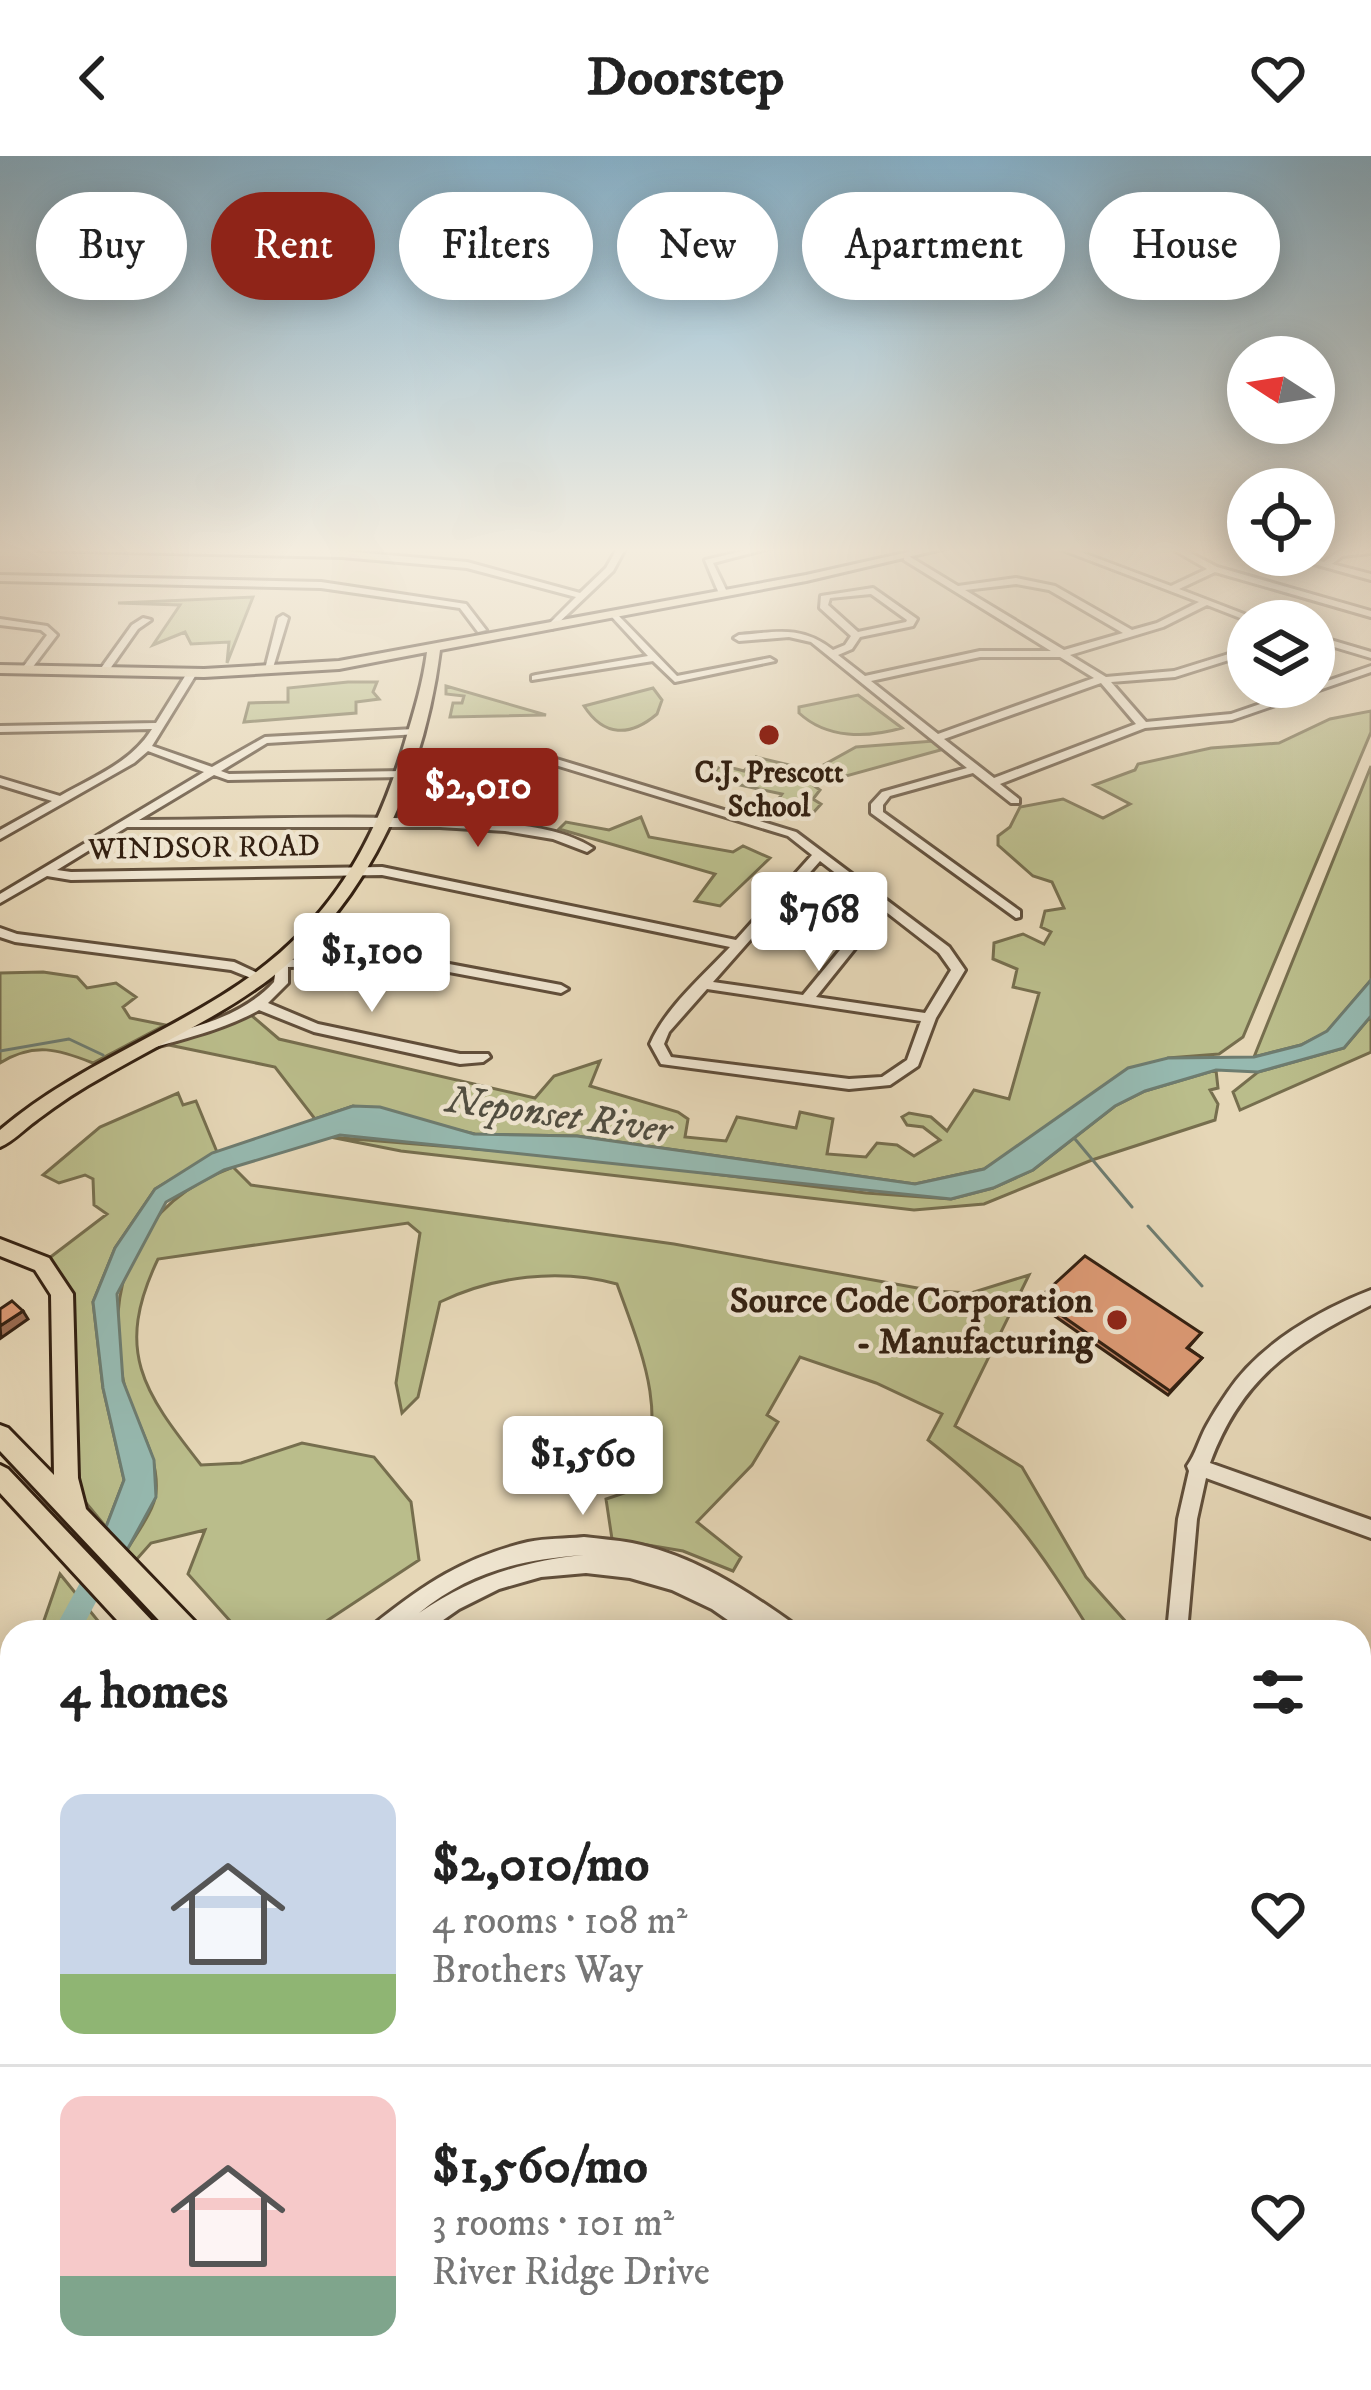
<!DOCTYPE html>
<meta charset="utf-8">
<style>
body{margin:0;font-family:"IM FELL DW Pica",serif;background:#f6f6f6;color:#222;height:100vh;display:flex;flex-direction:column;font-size:45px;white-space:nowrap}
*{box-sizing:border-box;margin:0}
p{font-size:39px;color:#767676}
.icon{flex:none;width:66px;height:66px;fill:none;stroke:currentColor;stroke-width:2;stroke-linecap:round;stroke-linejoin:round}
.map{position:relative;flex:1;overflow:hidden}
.panel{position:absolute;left:0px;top:1464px;width:1371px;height:771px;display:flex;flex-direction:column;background:#fff;border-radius:36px 36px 0 0;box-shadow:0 6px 30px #0003}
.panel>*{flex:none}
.banner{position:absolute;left:36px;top:36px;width:1299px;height:108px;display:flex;gap:24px}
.needle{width:78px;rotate:282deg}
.controls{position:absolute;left:1227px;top:180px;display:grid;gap:24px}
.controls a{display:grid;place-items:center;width:108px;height:108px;border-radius:50%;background:#fff;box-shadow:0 6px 30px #0003;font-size:60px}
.price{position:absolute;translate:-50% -102px;padding:0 27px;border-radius:12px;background:#fff;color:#222;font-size:39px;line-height:78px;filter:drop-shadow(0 3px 6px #0008)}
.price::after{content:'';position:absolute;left:50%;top:72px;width:36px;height:27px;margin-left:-18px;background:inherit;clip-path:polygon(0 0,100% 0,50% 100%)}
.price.on{background:#8f2418;color:#fff}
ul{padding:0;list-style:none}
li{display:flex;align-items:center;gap:36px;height:300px;padding:0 60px}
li+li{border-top:3px solid #e0e0e0}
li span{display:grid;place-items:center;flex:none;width:336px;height:240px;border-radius:24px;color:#555}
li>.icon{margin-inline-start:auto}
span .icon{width:144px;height:144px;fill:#fffc;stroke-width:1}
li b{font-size:51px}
h2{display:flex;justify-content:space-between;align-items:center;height:144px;padding:0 60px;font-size:51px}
.tag{padding:0 42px;border-radius:54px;background:#fff;box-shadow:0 6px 30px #0003;font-size:42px;line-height:108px}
.tag.on{background:#8f2418;color:#fff}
header{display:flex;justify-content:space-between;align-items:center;height:156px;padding:0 60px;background:#fff;font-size:54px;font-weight:700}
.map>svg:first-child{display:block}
.green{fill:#babd8b;stroke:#766e4e;stroke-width:3}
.water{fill:#96b9b0;stroke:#6e7c70;stroke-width:3}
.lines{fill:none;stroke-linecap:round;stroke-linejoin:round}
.stream{stroke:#6e7c70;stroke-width:3}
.river{fill:#96b9b0;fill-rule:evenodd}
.minor-casing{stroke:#604e3a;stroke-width:6}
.major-casing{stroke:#332011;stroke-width:6}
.minor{fill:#efe5d0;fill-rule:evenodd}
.major{fill:#e6d7b7;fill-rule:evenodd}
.wall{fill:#be8465;stroke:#332011;stroke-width:3}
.shaded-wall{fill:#9b6c52;stroke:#332011;stroke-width:3}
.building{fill:#dd9a75;stroke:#332011;stroke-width:3}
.poi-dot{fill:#8f2418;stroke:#efe5d0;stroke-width:4.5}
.labels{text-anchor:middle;stroke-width:9;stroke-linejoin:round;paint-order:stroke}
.far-poi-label{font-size:30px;font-weight:bold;fill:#332011;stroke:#efe5d0}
.far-street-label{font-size:30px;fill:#332011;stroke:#efe5d0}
.poi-label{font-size:36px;font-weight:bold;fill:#332011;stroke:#efe5d0;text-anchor:end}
.water-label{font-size:39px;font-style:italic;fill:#514e41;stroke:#efe5d0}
</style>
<header><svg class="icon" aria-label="back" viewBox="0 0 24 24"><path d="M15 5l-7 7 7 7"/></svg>Doorstep<svg class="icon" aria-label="heart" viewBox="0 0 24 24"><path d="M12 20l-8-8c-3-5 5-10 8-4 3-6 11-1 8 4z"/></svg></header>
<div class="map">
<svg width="1371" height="2234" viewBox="0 0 1371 2234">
<rect width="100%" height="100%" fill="#e6d7b7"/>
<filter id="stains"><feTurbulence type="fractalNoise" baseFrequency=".00167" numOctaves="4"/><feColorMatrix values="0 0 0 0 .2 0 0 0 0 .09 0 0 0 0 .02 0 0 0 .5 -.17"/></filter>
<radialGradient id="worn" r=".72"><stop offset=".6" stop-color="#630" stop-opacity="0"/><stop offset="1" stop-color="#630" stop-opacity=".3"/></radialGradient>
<path class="green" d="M253 441 227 507 229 486 191 488 185 476 153 489 180 449 118 447Z
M348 526H377L373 536 379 543 356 546V557L244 566 249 547 288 546V532Z
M446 530 546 559 450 561 453 547H462L464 540 446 538Z
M653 532 662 544 657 558C630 581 604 581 584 550Z
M858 539 902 572C867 582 827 583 799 557V551Z
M1371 555V576L1243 881 1219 898 1168 902 984 1013 915 1028 577 980 475 978 353 950 315 963 275 911 169 889 251 859 279 883 535 942 554 920 600 905 590 930 678 956 688 963 685 981 726 985 737 961 796 972 800 956 833 963 827 998 866 1001 877 987 897 989 914 1000 940 984 923 971 907 969 902 961 909 957 931 961 947 975 974 934 1009 943 1039 837 1013 831 1017 813 993 803 994 787 1023 778 1044 788 1051 776 1041 771 1045 755 1064 752 1052 726 1033 720 998 689V680L1010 671 1020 651 1063 643 1103 662 1130 648 1094 629 1135 614 1138 608 1211 592 1279 587 1330 563Z
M934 585 944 593 813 629 820 634 813 643 821 648 813 657 777 645 782 638 708 622 721 609 744 615 756 601 806 613 792 614 783 626 789 628 856 591Z
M1371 610V824L1327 876 1301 889 1254 901Z
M471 632 487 642 526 640 532 649 550 650 525 667 449 659 450 636Z
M641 661 649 681 733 696 743 690 770 702 720 750 695 745 715 718 559 673 566 666 609 674Z
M43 816 77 821 87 832 116 827 136 841 123 851 130 862 165 869 93 907C58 893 34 886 0 907V817Z
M1371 860V896L1240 954 1233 936 1258 916 1344 892Z
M1216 914 1218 932 1210 934 1218 948 1215 964 1092 1004 984 1048 914 1054 401 995 330 981 587 1002 866 1037 951 1043 993 1032 1033 1014 1115 950 1145 935Z
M178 937 183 949 196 945 217 996 155 1033 115 1092 93 1146 103 1232 124 1324 106 1371 82 1342 48 1103 107 1058 94 1049 93 1023 85 1019 59 1027 43 1019 100 971Z
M233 1011 251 1029 674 1088 934 1135 971 1137 1029 1119 955 1270 1022 1311 1086 1421 1135 1476H1091C1037 1390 1010 1348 928 1284L942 1258 876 1227 800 1201 767 1259 778 1266 752 1309 697 1366 741 1401 733 1415 683 1395 612 1383 606 1343 642 1331C666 1251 644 1203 617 1128 559 1112 494 1120 440 1146L418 1241 402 1257 396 1227 420 1077 408 1067 158 1103C114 1195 143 1235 201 1309L241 1307 302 1287 374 1301 411 1346 419 1404 316 1472 320 1476H240L188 1418 205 1374 151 1387 136 1404 127 1394C136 1378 154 1355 156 1337 160 1296 131 1262 123 1223 103 1127 138 1046 233 1011Z
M60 1418 107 1476H40Z
M12 1535V2223H27L16 2234H0V1557Z"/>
<path class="water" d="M1371 824V860L1344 892 1258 916 1216 914 1145 935 1115 950 1033 1014 993 1032 951 1043 340 979 224 1014 166 1046 117 1138 123 1225 154 1304 156 1341 127 1394 106 1371 124 1324 103 1232 93 1146 115 1092 155 1033 212 997 353 950 380 951 474 978 577 980 915 1028 984 1013 1128 912 1168 902 1254 901 1301 889 1327 875Z"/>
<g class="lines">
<path class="stream" d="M0 895 69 883 103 899
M1075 983 1132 1051
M1148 1070 1202 1130"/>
<path class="river" d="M118 1371 127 1374 130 1382 80 1476H53L109 1374Z
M12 1570V1629L2 1625 0 1620V1580L2 1574Z
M12 1889V1941L0 1947V1895Z"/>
<defs>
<path id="minor" d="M33 391 342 395 467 406 580 437 606 412 618 391H626L613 415 552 473 547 470 576 441 467 412 342 401 37 394Z
M760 391H774L713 407 728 438 720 440 705 404Z
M1055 391H1067L1171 430 1207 413 1169 391H1179L1217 411 1371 455V461L1215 416 1179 433 1262 465H1248L1207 449 1163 471 1070 499 1106 521 1174 515 1248 492V498L1175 521 1111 526 1146 566 1231 558 1371 510V516L1232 564 1145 572 1000 628 1019 643V647H1011L973 617 890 640 883 649V656L1020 755V761L1016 762 871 657V648L882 636 967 612 811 486 789 481 739 485 734 482 739 479C777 476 801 469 833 494L845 489 851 480 820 452 821 440 873 432 917 463 913 470 860 481 852 493 838 499 865 520 980 495H1051L904 404V400L907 399 958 430 1016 422 1055 430 1132 474 1157 467 1199 446ZM1016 428 1049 434 1123 477 1064 494 965 434ZM871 438 907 464 906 466 858 476 828 449 830 442ZM980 501H1060L1094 522 938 578 871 525ZM1101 527 1136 568 994 622 944 583Z
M1371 391V397L1342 400 1332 408 1371 418V424L1282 399H1296L1324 406 1337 396Z
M0 419 321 426 466 448 486 474 478 476 460 452 321 432 0 425Z
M615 456 677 520 770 502 775 505 675 526 653 505 532 524V520L536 519 648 500 612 461 610 459Z
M283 459 288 462 272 515 264 517 278 462Z
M143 462 151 464 138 473 107 517H101L99 515 132 469Z
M0 463 47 470 57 479 29 516 21 514 47 479 41 474 0 469Z
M1314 479 1371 496V502L1314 485Z
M192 514 197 517 152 590 212 611 265 581 414 573 419 576 418 578 267 587 221 615 229 618 404 615 410 618 404 621 228 624 214 619 139 664C248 664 358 658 466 665 508 668 557 669 593 692L587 696 553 683 505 675 440 671H127L57 714 71 716 382 711 736 784 812 699 788 680 539 604 410 601 405 598 410 595 540 598 796 676 949 791 965 814 936 862 918 910 890 929 849 933 661 908 650 888C666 851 703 820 730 791L382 719 71 724 47 720 0 747V738L204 616 148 595 134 607 0 683V674L52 645 0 629V622L60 640C93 621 131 607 152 573L0 576V570L156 567 187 517ZM820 705 877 749 803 839 713 826ZM885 755 939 797 951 814 925 857 816 841ZM707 833 921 865 907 904 882 921 849 923 671 901 664 888 669 876Z
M0 772 17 778 234 806 268 822 261 826 231 814 15 786 0 781Z
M412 801 561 829 568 833 561 837 412 809 288 811V827L268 847 318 868 460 898H488L490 901 483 906 460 908 314 876 259 854C227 872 191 881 155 891L148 886 150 883C195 871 242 861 274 826L277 804Z
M1371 1134V1149C1292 1189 1242 1221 1210 1307L1371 1364V1382L1206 1322 1197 1363 1187 1476H1167L1178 1363 1189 1315 1187 1310C1196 1298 1199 1283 1207 1269 1213 1258 1220 1247 1227 1237 1258 1189 1319 1154 1371 1134Z
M584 1381C600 1383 616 1384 632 1387 693 1399 746 1434 795 1469L798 1476H745L712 1453 672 1434 630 1422 586 1417 541 1421 499 1433 459 1453 426 1476H399L400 1472 396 1476H370L373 1469C423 1429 464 1401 528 1386 546 1382 565 1383 584 1381ZM584 1399C522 1405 470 1422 419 1457 471 1415 519 1404 584 1399Z
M1359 1764 1371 1769V1793L1359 1788Z
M1092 2223H1120L1117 2234H1089Z"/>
<path id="major" d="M931 391H950L806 425 440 494C425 615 371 745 272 821 221 860 161 887 106 919 82 932 59 947 37 964 24 973 14 985 0 991V974C67 917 147 886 221 840 322 778 372 698 405 586 414 556 423 527 427 496L339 513 204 521 0 517V509L204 513 339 505 806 419Z
M0 1083 49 1102 73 1138 78 1322 86 1353 196 1467 200 1476H170L0 1295V1269L8 1272 54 1319 51 1139 35 1114 0 1100Z
M0 1309 8 1313 154 1467 158 1476H128L0 1337Z
M828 2223H870L874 2234H832Z
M886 2223H929L933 2234H890Z"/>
</defs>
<use href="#minor" class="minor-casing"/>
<use href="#major" class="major-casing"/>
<use href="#minor" class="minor"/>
<use href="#major" class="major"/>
</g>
<path class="wall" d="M1038 1143 1201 1177 1188 1192 1202 1202 1168 1239 1036 1147Z"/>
<path class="shaded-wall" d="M23 1155 28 1163 1 1182 0 1170Z
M0 1507 12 1518V1522L0 1544Z"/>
<path class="building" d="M1085 1100 1201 1177 1187 1192 1202 1202 1170 1235 1038 1143Z
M12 1145 23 1155 0 1170V1153Z"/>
<linearGradient id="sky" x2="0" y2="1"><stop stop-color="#87b6d2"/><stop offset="0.56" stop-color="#f4eddf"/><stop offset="1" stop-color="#f4eddf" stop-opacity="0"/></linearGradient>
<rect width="1371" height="704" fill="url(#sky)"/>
<g class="poi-dot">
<circle cx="769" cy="579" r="12"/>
<circle cx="1117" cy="1164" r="12"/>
</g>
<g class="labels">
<g class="far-poi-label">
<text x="769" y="626">C.J. Prescott<tspan x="769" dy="34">School</tspan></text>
</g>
<g class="far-street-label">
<text transform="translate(204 691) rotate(-1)" y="10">WINDSOR ROAD</text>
</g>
<g class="poi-label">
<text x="1093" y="1156">Source Code Corporation<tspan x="1093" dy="41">- Manufacturing</tspan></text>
</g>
<g class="water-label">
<text transform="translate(559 957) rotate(8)" y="14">Neponset River</text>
</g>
</g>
<rect width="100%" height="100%" filter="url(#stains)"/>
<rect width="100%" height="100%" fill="url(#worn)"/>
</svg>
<div class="controls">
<a><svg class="needle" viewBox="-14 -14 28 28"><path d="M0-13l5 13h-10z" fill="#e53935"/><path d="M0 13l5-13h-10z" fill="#767676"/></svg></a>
<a><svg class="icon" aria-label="locate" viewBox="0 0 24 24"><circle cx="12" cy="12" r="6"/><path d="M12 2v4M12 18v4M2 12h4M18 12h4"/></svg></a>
<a><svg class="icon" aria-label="layers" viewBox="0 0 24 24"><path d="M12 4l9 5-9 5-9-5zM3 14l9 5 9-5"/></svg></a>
</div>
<b class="price on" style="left:478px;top:694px">$2,010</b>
<b class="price" style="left:819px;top:818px">$768</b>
<b class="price" style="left:372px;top:859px">$1,100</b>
<b class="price" style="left:583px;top:1362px">$1,560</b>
<div class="banner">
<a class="tag">Buy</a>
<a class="tag on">Rent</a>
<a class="tag">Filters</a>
<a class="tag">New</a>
<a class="tag">Apartment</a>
<a class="tag">House</a>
</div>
<section class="panel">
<h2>4 homes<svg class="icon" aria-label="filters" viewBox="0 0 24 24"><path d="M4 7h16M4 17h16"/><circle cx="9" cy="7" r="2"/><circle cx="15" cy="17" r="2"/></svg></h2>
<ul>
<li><span style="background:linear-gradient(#c9d6e8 75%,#8fb573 0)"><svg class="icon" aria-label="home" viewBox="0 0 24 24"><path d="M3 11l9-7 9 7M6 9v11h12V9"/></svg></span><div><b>$2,010/mo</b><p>4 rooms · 108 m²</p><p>Brothers Way</p></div><svg class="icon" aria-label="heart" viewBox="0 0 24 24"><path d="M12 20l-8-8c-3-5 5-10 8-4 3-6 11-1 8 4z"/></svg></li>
<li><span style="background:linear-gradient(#f6c9c9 75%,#7fa58c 0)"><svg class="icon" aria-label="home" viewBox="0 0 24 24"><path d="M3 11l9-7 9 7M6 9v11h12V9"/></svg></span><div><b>$1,560/mo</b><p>3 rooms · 101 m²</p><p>River Ridge Drive</p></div><svg class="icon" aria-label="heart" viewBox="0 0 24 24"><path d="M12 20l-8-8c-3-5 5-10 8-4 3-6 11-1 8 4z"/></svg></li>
</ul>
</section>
</div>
